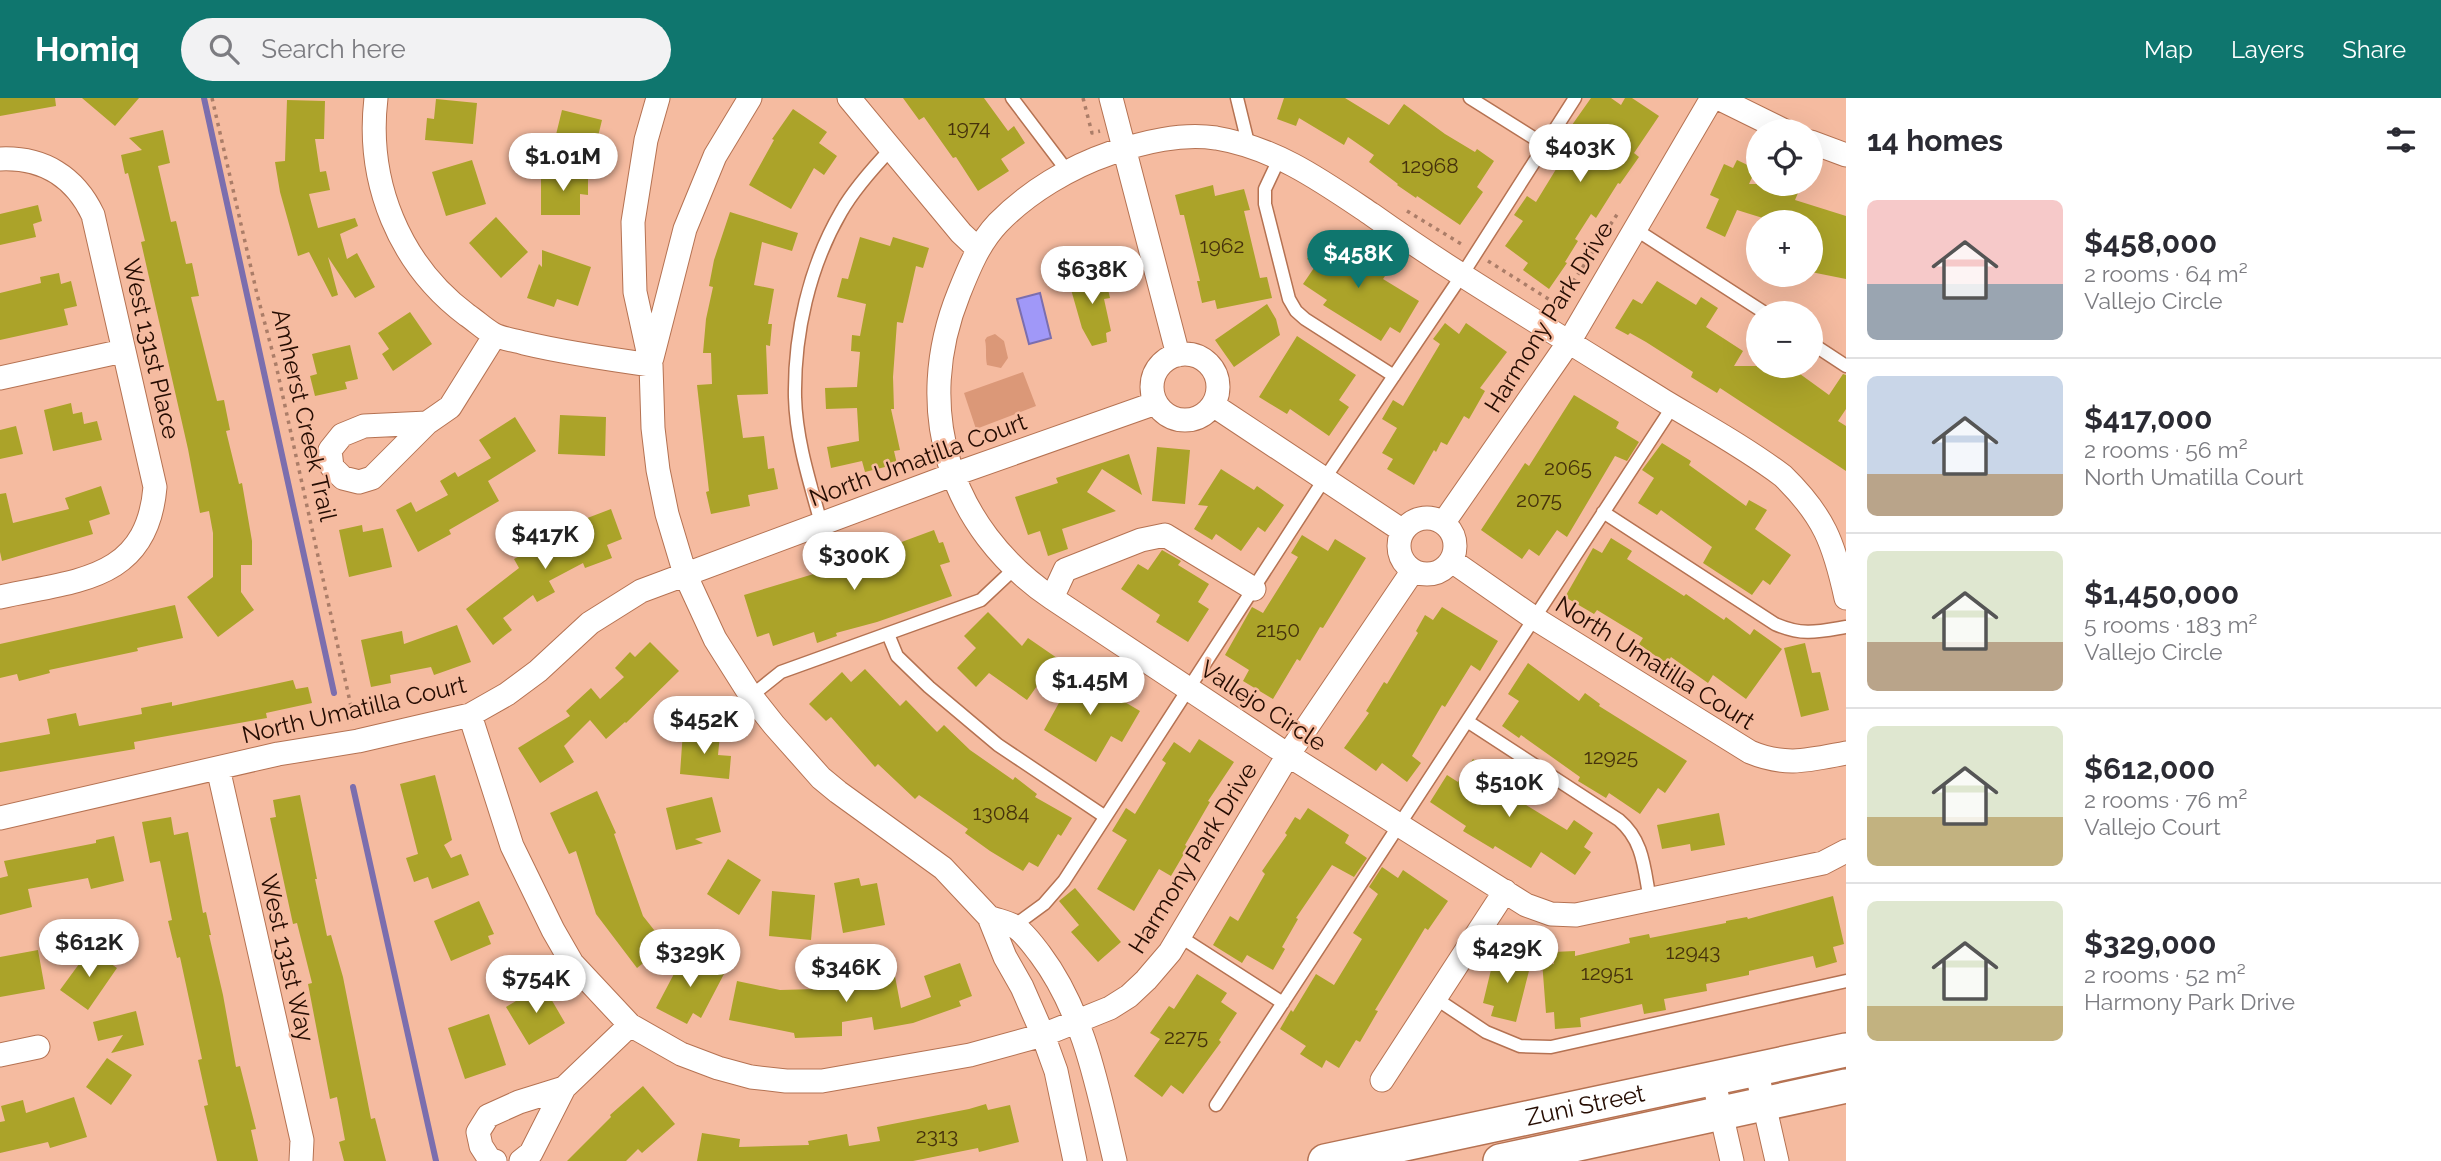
<!DOCTYPE html>
<meta charset="utf-8">
<style>
body{margin:0;font-family:Raleway,sans-serif;background:#f2f2f3;color:#2b2b33;height:100vh;display:flex;flex-direction:column;font-size:26px;white-space:nowrap}
*{box-sizing:border-box;margin:0}
p{font-size:23px;color:#7c7c81}
.icon{flex:none;width:38px;height:38px;fill:none;stroke:currentColor;stroke-width:2;stroke-linecap:round;stroke-linejoin:round}
.map{position:relative;flex:1;overflow:hidden}
.details{display:flex;flex-direction:column;background:#fff;width:595px}
.details>*{flex:none}
.controls{position:absolute;left:1746px;top:21px;display:grid;gap:14px}
.controls a{display:grid;place-items:center;width:77px;height:77px;border-radius:50%;background:#fff;box-shadow:0 7px 28px #0002;font-size:35px}
.price{position:absolute;translate:-50% -60px;padding:0 16px;border-radius:24px;background:#fff;color:#222;font-size:23px;line-height:46px;filter:drop-shadow(0 2px 4px #0008)}
.price::after{content:'';position:absolute;left:50%;top:42px;width:21px;height:16px;margin-left:-10px;background:inherit;clip-path:polygon(0 0,100% 0,50% 100%)}
.price.active{background:#0f766e;color:#fff}
ul{padding:0;list-style:none}
li{display:flex;align-items:center;gap:21px;height:175px;padding:0 21px}
li+li{border-top:2px solid #e1e1e2}
li span{display:grid;place-items:center;flex:none;width:196px;height:140px;border-radius:10px;color:#555}
li>.icon{margin-inline-start:auto}
span .icon{width:84px;height:84px;fill:#fffc;stroke-width:1}
li b{font-size:30px}
h2{display:flex;justify-content:space-between;align-items:center;height:84px;padding:0 21px;font-size:30px}
header{display:flex;align-items:center;gap:42px;box-sizing:border-box;height:98px;padding:0 35px;background:#0f766e;color:#fff}
header strong{font-size:33px}
nav{display:flex;gap:38px;margin-inline-start:auto;font-size:24px}
.search{width:490px;height:63px;background:#f2f2f3;display:flex;align-items:center;gap:18px;box-sizing:border-box;padding:0 24px;border-radius:38px;color:#7c7c81;font-size:26px}
main{display:flex;flex:1;min-height:0}
.map>svg:first-child{display:block}
.green{fill:#db9878}
.water{fill:#a098f8;stroke:#7b6eae;stroke-width:2}
.lines{fill:none;stroke-linecap:round;stroke-linejoin:round}
.stream{stroke:#7b6eae;stroke-width:6}
.building{fill:#aba329}
.service-casing{stroke:#b57252;stroke-width:15}
.minor-casing{stroke:#b57252;stroke-width:25}
.secondary-casing{stroke:#b57252;stroke-width:36}
.path{stroke:#ab7d68;stroke-width:3.5;stroke-dasharray:3.5 5;stroke-linecap:butt}
.service{stroke:#fff;stroke-width:12}
.minor{stroke:#fff;stroke-width:23}
.secondary{stroke:#fff;stroke-width:33}
.labels{text-anchor:middle;stroke-width:5;stroke-linejoin:round;paint-order:stroke}
.number-label{font-size:21px;fill:#46320c}
.street-label{font-size:24px;fill:#250c02;stroke:#f5bba0}
</style>
<header>
<strong>Homiq</strong>
<div class="search"><svg class="icon" aria-label="search" viewBox="0 0 24 24"><circle cx="10" cy="10" r="6"/><path d="M15 15l6 6"/></svg>Search here</div>
<nav><a>Map</a><a>Layers</a><a>Share</a></nav>
</header>
<main>
<div class="map">
<svg width="1846" height="1063" viewBox="0 0 1846 1063">
<rect width="100%" height="100%" fill="#f5bba0"/>
<path class="green" d="M995 236 1004 243 1008 260 1001 270 987 267C985 258 987 251 985 242L987 239Z
M1023 274 1036 308 976 331 964 295Z"/>
<path class="water" d="M1040 195 1051 240 1029 246 1017 201Z"/>
<g class="lines">
<path class="stream" d="M204 0 334 595
M353 689 436 1063"/>
</g>
<path class="building" d="M0 0H55L56 8 0 18Z
M82 0H139L115 28Z
M903 0H984L1008 33 1014 28 1025 45 1001 61 1009 73 978 93 956 59 953 60 924 19 919 22Z
M1284 0H1345L1389 27 1404 6 1445 36 1475 54 1477 51 1494 63 1477 89 1483 94 1460 127 1417 98 1416 100 1397 87 1398 86 1369 64 1374 57 1348 39 1344 47 1299 20 1296 28 1277 21Z
M1591 0H1611L1621 7 1625 0H1632L1659 18 1634 55 1639 59 1620 86 1618 85 1596 120 1591 116 1575 141 1578 143 1565 164 1567 165 1549 191 1523 172 1528 165 1505 148 1523 123 1514 117 1527 98 1536 104 1569 50 1560 44Z
M436 1 477 5 473 46 425 42 427 20 434 21Z
M287 2 325 3 324 41H315L320 74 326 73 330 92 309 96 318 130 355 120 358 128 340 136 347 161 357 155 375 189 355 200 328 159 338 197 332 199 309 154 298 158 280 94 275 64 285 63Z
M793 11 827 34 819 45 837 58 824 77 814 70 791 111 749 87 774 42 772 41Z
M562 12 602 22 593 59 553 49Z
M163 32 170 65 158 68 171 124 176 123 186 166 192 165 199 198 191 199 217 303 224 302 230 332 226 333 239 386 242 385 252 443V467H241V494L254 512 218 539 187 499 213 479V435L209 413 200 415 188 351 141 144 145 143 128 75 125 76 121 57 142 52 129 40Z
M472 62 486 106 446 118 432 74Z
M1737 62 1756 71 1749 86H1770L1798 95 1795 102 1846 118V181L1811 174V124H1765L1766 121 1737 112 1725 139 1706 130 1719 101 1710 97 1724 66 1733 70Z
M541 75H588V97L580 96V117H541Z
M1213 87 1215 98 1244 91 1250 112 1244 113 1260 180 1267 179 1272 200 1217 211 1215 202 1202 205 1197 183H1200L1184 117H1180L1175 97Z
M38 107 42 123 33 126 36 139 0 147V116Z
M730 114 798 135 792 153 762 144 754 187 774 191 768 226H772L770 248 766 247 768 296 737 297 743 340 764 338 768 371 774 370 778 391 748 397 750 408 711 416 706 394 709 393 697 287 712 286 711 255H703L706 221 713 189 709 188 714 162Z
M496 119 528 154 501 180 469 145Z
M1323 137 1356 160 1359 156 1387 175 1383 181 1419 203 1400 235 1390 229 1381 243 1323 207 1327 202 1303 186 1316 167 1307 161Z
M860 139 890 148 893 139 929 150 923 170 916 168 903 225 897 224 893 279 894 311H891L900 352 894 353 897 366 865 374 862 363 831 370 827 349 859 343 857 310 826 311 825 290 857 289 860 254 851 253 852 237 860 238 866 206 837 199 842 180 848 181Z
M542 152 591 169 578 208 557 201 554 209 527 200 539 166 542 169Z
M1091 171 1093 181 1099 179 1100 184 1106 183 1110 200 1104 201 1111 233 1106 235 1107 244 1092 248 1082 230 1070 188 1075 187 1072 176Z
M59 175 61 186 71 183 77 208 64 211 68 227 0 242V195L41 185 40 179Z
M1657 183 1696 207 1701 199 1718 210 1706 229 1743 253 1734 268H1789L1829 297 1843 276 1846 277V311L1838 323 1846 328V373L1720 290 1717 295 1691 279 1693 274 1646 244 1630 235 1628 237 1615 230 1633 201 1642 206Z
M1267 206 1276 221 1280 237 1234 269 1215 242Z
M410 214 432 246 393 273 382 256 389 251 378 235Z
M1445 225 1459 236 1466 225 1507 254 1480 290 1485 293 1469 321 1464 318 1447 347 1441 344 1436 354 1434 352 1414 387 1387 371 1393 361 1382 355 1397 330 1382 321 1393 302 1403 308 1440 246 1433 241Z
M1297 238 1356 277 1339 302 1349 309 1329 338 1290 311 1287 316 1259 299Z
M350 247 358 281 345 284 347 291 315 298 310 278 317 276 312 256Z
M1574 297 1619 324 1616 330 1639 344 1627 363 1615 358 1567 439 1557 432 1539 458 1529 451 1522 461 1481 432 1525 365 1529 368Z
M71 305 73 316 82 314 84 326 97 323 102 342 53 353 44 312Z
M560 317 606 319 605 358 558 356Z
M515 319 536 353 488 383 499 403 449 432 451 436 418 454 396 412 411 404 416 414 448 397 440 383 455 374 458 379 491 360 479 342Z
M16 328 23 356 0 361V332Z
M1662 345 1691 363 1689 367 1746 408 1749 402 1767 412 1755 431 1791 457 1770 487 1763 482 1752 497 1703 465 1712 449 1661 412 1657 417 1638 405 1654 380 1642 372Z
M1157 349 1190 352 1185 406 1152 403Z
M1129 356 1142 397 1102 371 1087 394 1116 413 1062 431 1068 451 1048 458 1040 433 1028 437 1015 399 1058 385 1056 380Z
M1221 371 1254 392 1257 388 1284 407 1265 434 1258 429 1241 453 1216 436 1212 442 1194 431 1208 408 1198 407Z
M101 388 110 416 89 423 93 436 2 463 0 454V396L6 395 13 425 69 411 65 400Z
M611 411 622 441 607 447 612 460 585 470 583 465 549 483 555 494 537 504 533 497 503 520 512 532 493 547 466 511 519 470 514 461 571 430 569 427Z
M362 427 363 434 383 430 392 469 349 479 339 432Z
M934 432 939 445 943 444 950 464 940 467 952 498 877 524 836 535 837 538 817 545 814 534 773 548 769 535 757 539 744 497 827 472 826 467 867 456 866 453 887 446 888 449Z
M1302 437 1328 453 1335 441 1366 460 1323 530 1320 529 1300 563 1297 561 1273 601 1243 583 1249 572 1225 557 1252 509 1263 515 1298 459 1291 455Z
M1611 440 1632 453 1627 461 1684 498 1686 496 1724 522 1726 519 1750 537 1754 531 1782 551 1746 601 1713 577 1708 585 1671 559 1667 566 1639 546 1643 540 1597 512 1594 516 1565 499 1593 450 1602 455Z
M1162 452 1181 463 1178 467 1209 486 1198 504 1209 511 1188 544 1156 524 1160 517 1121 491 1138 466 1148 472Z
M175 507 183 540 137 550 138 553 49 572 50 575 19 583 17 576 0 580V546Z
M1442 509 1498 543 1480 573 1471 567 1445 609 1442 607 1412 658 1421 665 1407 684 1382 665 1376 673 1344 650 1369 615 1366 613 1384 584 1387 586 1418 535 1416 533 1425 517 1433 522Z
M988 514 1022 548 1028 540 1057 560 1027 602 989 575 976 589 957 570 976 550 964 538Z
M457 527 471 564 434 577 431 569 390 577 391 585 371 589 361 542 402 533 404 546Z
M650 544 679 573 626 625 625 624 606 641 590 622 564 648 574 664 540 685 518 650 570 618 566 613 591 590 600 601 624 579 615 570 630 554 635 559Z
M1805 545 1812 575 1820 574 1829 612 1801 619 1784 550Z
M1528 565 1579 603 1585 595 1600 606 1599 608 1687 663 1665 695 1658 690 1640 716 1609 695 1606 700 1578 683 1580 679 1521 637 1519 640 1502 628 1519 603 1508 596Z
M865 571 900 608 906 602 937 634 944 627 970 652 1013 682 1015 679 1037 696 1035 699 1072 720 1061 738 1058 736 1038 769 1029 764 1023 773 990 753 965 735 968 731 919 697 915 701 878 666 875 669 831 619 826 623 809 606 842 574 851 584Z
M1077 572 1098 583 1096 587 1140 613 1122 644 1111 638 1096 664 1044 632Z
M293 582 296 591 308 589 312 605 266 615 267 620 134 644 135 651 0 674V645L50 636 47 621 76 615 79 628 142 616 141 610 172 604V608Z
M683 633 720 636 718 657 731 658 729 681 680 676Z
M1199 641 1234 664 1208 703 1210 704 1185 747 1188 749 1171 778 1159 771 1134 813 1097 791 1127 742 1112 733 1126 710 1135 716 1166 665 1162 662 1174 644 1190 655Z
M1473 661 1498 678 1503 670 1523 683 1513 699 1567 732 1574 722 1593 735 1584 749 1591 754 1575 777 1541 754 1531 770 1495 748 1493 751 1463 733 1466 728 1430 704 1447 677 1458 684Z
M435 677 452 742 444 747 451 760 461 756 469 777 432 791 428 779 414 784 406 760 418 756 400 686Z
M597 693 616 735 614 736 643 818 666 847 637 870 596 816 576 753 569 756 550 715Z
M300 697 317 781H315L327 838 331 837 343 879 371 1021 375 1020 386 1063H344L339 1044 345 1042 337 999 330 1001 308 886 312 885 297 825 293 826 270 720 276 719 273 702Z
M712 699 721 734 695 741 703 745 676 752 666 710Z
M1308 710 1349 737 1345 745 1367 760 1354 779 1332 767 1296 820 1298 821 1282 849 1285 851 1273 872 1247 857 1242 865 1213 847 1230 818 1238 823 1265 776 1262 773 1287 737 1285 735 1295 719 1300 722Z
M1719 715 1725 747 1691 753 1690 746 1662 751 1657 727Z
M171 719 174 737 188 734 203 815 206 814 211 837H209L223 897 236 969 240 968 256 1031 251 1032 258 1063H217L204 1008 208 1007 198 962 202 961 180 859 177 860 168 823 172 822 160 763 150 765 142 724Z
M114 738 124 783 91 791 88 780 28 791 32 809 0 817V780L8 778 4 763 96 745V742Z
M728 761 761 782 739 817 707 796Z
M1382 769 1398 780 1403 772 1448 803 1428 832 1425 830 1375 912 1378 913 1360 944 1356 942 1339 970 1326 962 1322 970 1300 956 1306 948 1280 931 1291 912 1293 914 1316 876 1334 887 1362 841 1353 835 1378 796 1369 789Z
M859 780 861 788 877 785 885 827 843 835 834 785Z
M1075 790 1121 844 1098 864 1071 834 1079 827 1059 803Z
M772 793 815 797 811 842 769 838Z
M1833 798 1844 846 1833 849 1837 864 1816 870 1813 858 1749 873V877L1706 886 1707 893 1664 901 1666 912 1644 916 1642 906 1580 920 1581 929 1555 931 1554 914 1546 915 1542 863 1554 866 1553 854 1575 853V858L1630 845 1629 840 1649 836 1650 840 1726 825V823L1747 819 1748 821Z
M479 803 494 836 488 838 491 846 451 863 434 823Z
M90 851 117 870 88 912 60 892Z
M1496 851 1532 861 1516 924 1491 918 1494 908 1483 905Z
M38 852 45 891 0 899V859Z
M686 853 725 874 701 920 693 915 687 926 656 910Z
M960 865 972 898 959 903 961 908 913 925 874 932 872 919 842 924V938L795 940 794 935 729 922 737 883 780 892 853 890 851 881 894 873 901 910 931 899 924 878Z
M1197 876 1227 895 1221 904 1237 915 1219 942 1221 944 1183 996 1171 987 1162 999 1134 978 1160 941 1150 935 1169 908 1174 911Z
M543 887 565 925 529 947 506 909Z
M136 913 144 947 111 955 123 937 98 943 93 924Z
M489 916 506 967 465 981 448 930Z
M107 960 132 977 111 1007 86 989Z
M643 988 675 1026 642 1055 638 1051 626 1063H567L611 1019 610 1017Z
M74 999 87 1039 50 1050 48 1044 0 1055V1024L5 1023 1 1008 23 1002 26 1015Z
M986 1006 988 1012 1010 1007 1019 1044 979 1054 978 1050 913 1063H697L702 1035 740 1041 739 1049 809 1047 808 1043 847 1036 849 1048 880 1043 877 1029 969 1011Z"/>
<g class="lines">
<defs>
<path id="service" d="M1012 0 1068 74
M1237 0 1249 49
M1470 0 1545 47
M1280 59 1265 91V106L1289 201 1296 213 1305 221 1394 278
M1635 131 1765 215
M1811 245 1846 268
M1603 414 1775 526C1803 538 1817 534 1846 529
M821 425C810 385 796 342 795 299 794 236 809 169 841 114 854 91 873 70 891 51
M888 536 897 558 929 589 998 647 1104 718
M751 598 781 574 981 502 1015 470
M1467 623 1619 722C1644 743 1644 771 1650 802
M1014 828 1044 806 1064 783 1325 380 1462 177 1575 0
M1179 838 1283 905
M1435 900 1486 934 1520 948 1551 949 1846 883
M1216 1007 1673 308"/>
<path id="minor" d="M376 0C366 84 399 166 467 217 476 223 484 231 493 236 502 241 514 242 524 245 566 255 608 261 651 267
M658 0 646 42 633 124 635 194 651 267 653 330 658 372 667 416 685 476 715 541 751 598 774 627 821 680 838 694 943 770 989 819 1005 859 1022 889 1043 937 1056 973 1075 1063
M849 0 961 135 978 151
M1111 0 1178 257
M1718 0 1785 33
M1811 44 1846 57
M0 61C43 59 75 79 93 117L155 389C147 484 75 482 0 499
M1152 289a33 33 0 1 1 66 0a33 33 0 1 1-66 0Z
M652 260 685 131 715 58 750 0
M0 280 123 253
M1213 307 1403 433
M427 325 372 380 359 384 343 380 332 369 330 352 342 337 364 328 427 325 440 316 450 309 495 237
M1399 448a28 28 0 1 1 56 0a28 28 0 1 1-56 0Z
M1444 424 1569 244 1712 0
M1452 463 1534 520 1750 654C1786 669 1809 662 1846 655
M1052 500 1065 472 1141 442 1165 437 1254 491
M1846 500C1834 445 1824 418 1783 378 1746 350 1704 327 1664 303 1598 262 1531 221 1465 179 1433 159 1402 138 1371 116 1322 83 1276 50 1216 40 1180 35 1145 44 1111 55 1070 69 1028 94 998 125 979 145 969 170 959 195 912 311 949 430 1052 500L1288 657 1526 807 1551 816 1576 817 1823 765 1846 753
M470 617 512 748 553 832 572 865 630 927 681 956 718 970 751 979 786 983H822L970 957 1043 937 1110 910 1129 898 1146 882 1170 854 1288 657 1412 474
M218 670 302 1042 301 1063
M0 720 278 656 358 643 470 617 507 596 538 573 590 525 641 493 952 377 1156 305
M989 819C996 822 1007 824 1014 828 1024 834 1033 847 1040 856 1085 916 1098 992 1115 1063
M0 957 38 949
M1756 971 1777 1063
M1713 980 1732 1063
M1382 982 1505 793
M495 1063 490 1062 481 1048 478 1034 488 1018 519 1004 564 990
M521 1063 531 1055 564 990 630 927"/>
<g id="secondary">
<path id="s1" d="M1325 1063 1846 952"/>
<path d="M1500 1063 1846 988"/>
</g>
</defs>
<use href="#service" class="service-casing"/>
<use href="#minor" class="minor-casing"/>
<use href="#secondary" class="secondary-casing"/>
<path class="path" d="M212 0 257 196 276 267 354 622
M1083 0 1092 35 1100 33
M1407 113 1463 147
M1488 163 1558 207 1618 115"/>
<use href="#service" class="service"/>
<use href="#minor" class="minor"/>
<use href="#secondary" class="secondary"/>
</g>
<g class="labels">
<g class="number-label">
<text x="969" y="37">1974</text>
<text x="1430" y="75">12968</text>
<text x="1222" y="155">1962</text>
<text x="1568" y="377">2065</text>
<text x="1539" y="409">2075</text>
<text x="1278" y="539">2150</text>
<text x="1611" y="666">12925</text>
<text x="1001" y="722">13084</text>
<text x="1693" y="861">12943</text>
<text x="1607" y="882">12951</text>
<text x="1186" y="946">2275</text>
<text x="937" y="1045">2313</text>
</g>
<g class="street-label">
<text transform="translate(1549 219) rotate(-58)" y="8">Harmony Park Drive</text>
<text transform="translate(151 251) rotate(77)" y="8">West 131st Place</text>
<text transform="translate(304 317) rotate(77)" y="8">Amherst Creek Trail</text>
<text transform="translate(918 362) rotate(-20)" y="8">North Umatilla Court</text>
<text transform="translate(1655 565) rotate(32)" y="8">North Umatilla Court</text>
<text transform="translate(1263 608) rotate(33)" y="8">Vallejo Circle</text>
<text transform="translate(354 612) rotate(-13)" y="8">North Umatilla Court</text>
<text transform="translate(1193 760) rotate(-58)" y="8">Harmony Park Drive</text>
<text transform="translate(287 860) rotate(77)" y="8">West 131st Way</text>
<text dy="8" stroke="none"><textPath href="#s1" startOffset="266">Zuni Street</textPath></text>
</g>
</g>
</svg>
<div class="controls">
<a><svg class="icon" aria-label="locate" viewBox="0 0 24 24"><circle cx="12" cy="12" r="6"/><path d="M12 2v4M12 18v4M2 12h4M18 12h4"/></svg></a>
<a>+</a>
<a>−</a>
</div>
<b class="price" style="left:1580px;top:86px">$403K</b>
<b class="price" style="left:563px;top:95px">$1.01M</b>
<b class="price active" style="left:1358px;top:192px">$458K</b>
<b class="price" style="left:1092px;top:208px">$638K</b>
<b class="price" style="left:545px;top:473px">$417K</b>
<b class="price" style="left:854px;top:494px">$300K</b>
<b class="price" style="left:1090px;top:619px">$1.45M</b>
<b class="price" style="left:704px;top:658px">$452K</b>
<b class="price" style="left:1509px;top:721px">$510K</b>
<b class="price" style="left:89px;top:881px">$612K</b>
<b class="price" style="left:1507px;top:887px">$429K</b>
<b class="price" style="left:690px;top:891px">$329K</b>
<b class="price" style="left:846px;top:906px">$346K</b>
<b class="price" style="left:536px;top:917px">$754K</b>
</div>
<section class="details">
<h2>14 homes<svg class="icon" aria-label="filters" viewBox="0 0 24 24"><path d="M4 7h16M4 17h16"/><circle cx="9" cy="7" r="2"/><circle cx="15" cy="17" r="2"/></svg></h2>
<ul>
<li><span style="background:linear-gradient(#f6c9c9 60%,#9aa5b1 0)"><svg class="icon" aria-label="home" viewBox="0 0 24 24"><path d="M3 11l9-7 9 7M6 9v11h12V9"/></svg></span><div><b>$458,000</b><p>2 rooms · 64 m²</p><p>Vallejo Circle</p></div></li>
<li><span style="background:linear-gradient(#c9d6e8 70%,#b9a48a 0)"><svg class="icon" aria-label="home" viewBox="0 0 24 24"><path d="M3 11l9-7 9 7M6 9v11h12V9"/></svg></span><div><b>$417,000</b><p>2 rooms · 56 m²</p><p>North Umatilla Court</p></div></li>
<li><span style="background:linear-gradient(#dfe7d0 65%,#b9a48a 0)"><svg class="icon" aria-label="home" viewBox="0 0 24 24"><path d="M3 11l9-7 9 7M6 9v11h12V9"/></svg></span><div><b>$1,450,000</b><p>5 rooms · 183 m²</p><p>Vallejo Circle</p></div></li>
<li><span style="background:linear-gradient(#dfe7d0 65%,#c2b280 0)"><svg class="icon" aria-label="home" viewBox="0 0 24 24"><path d="M3 11l9-7 9 7M6 9v11h12V9"/></svg></span><div><b>$612,000</b><p>2 rooms · 76 m²</p><p>Vallejo Court</p></div></li>
<li><span style="background:linear-gradient(#dfe7d0 75%,#c2b280 0)"><svg class="icon" aria-label="home" viewBox="0 0 24 24"><path d="M3 11l9-7 9 7M6 9v11h12V9"/></svg></span><div><b>$329,000</b><p>2 rooms · 52 m²</p><p>Harmony Park Drive</p></div></li>
</ul>
</section>
</main>
